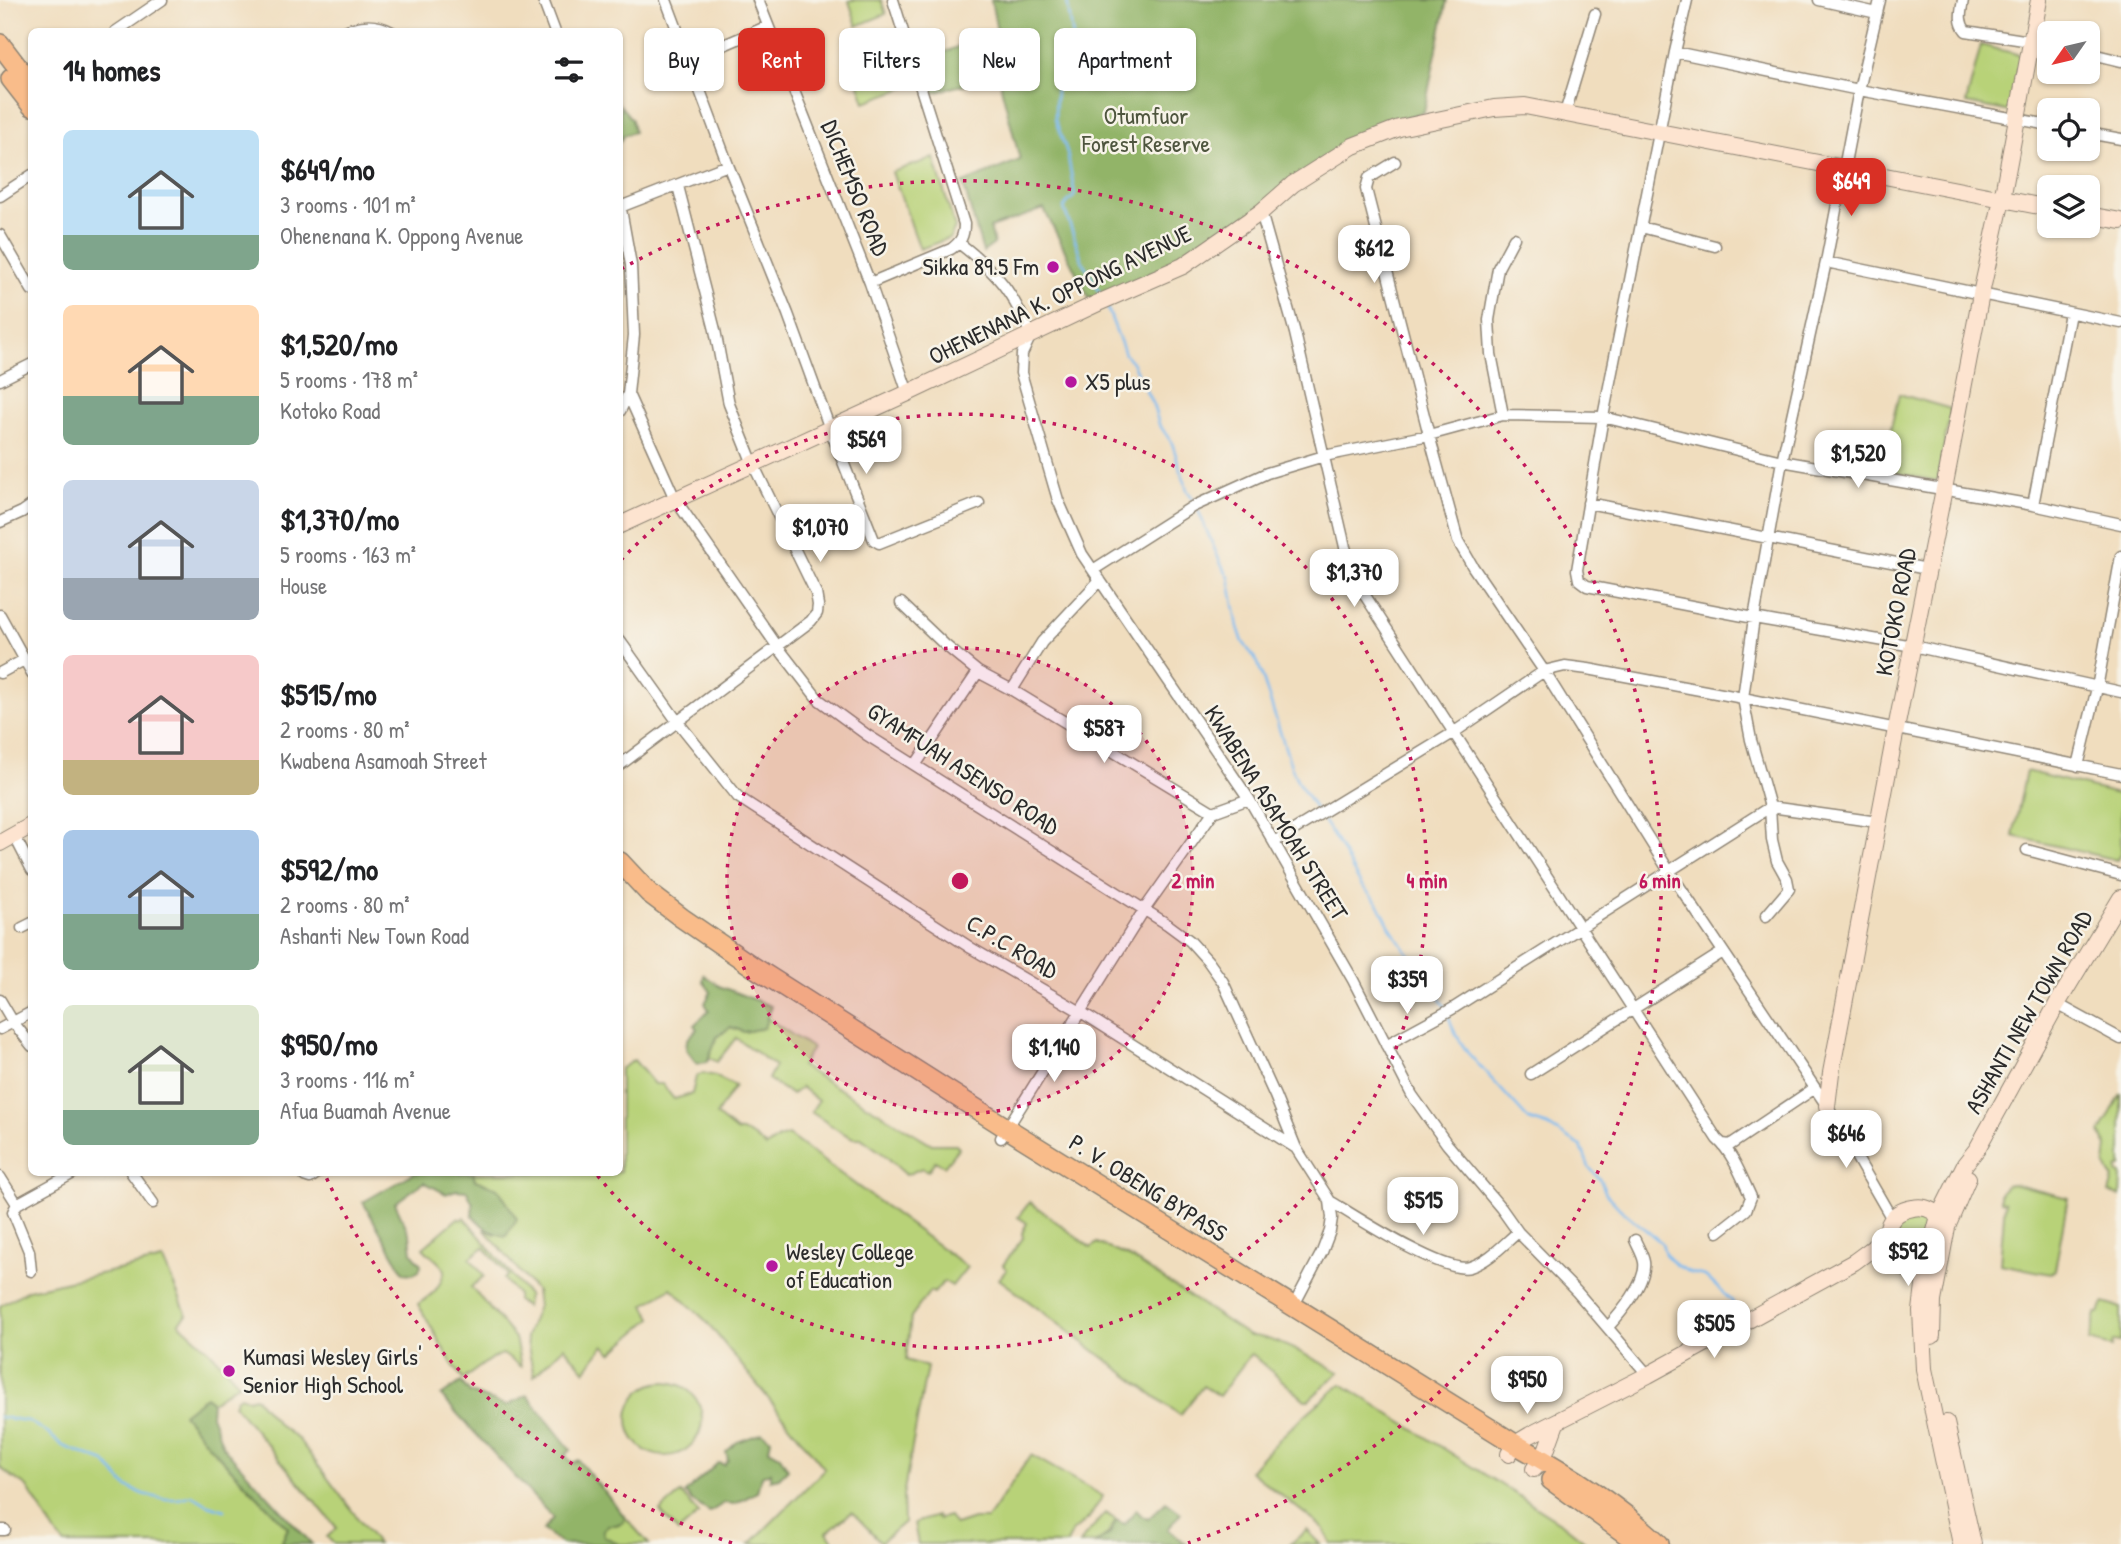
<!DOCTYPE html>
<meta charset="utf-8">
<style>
body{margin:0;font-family:"Patrick Hand",sans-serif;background:#f6f6f6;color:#202124;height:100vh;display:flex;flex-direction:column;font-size:26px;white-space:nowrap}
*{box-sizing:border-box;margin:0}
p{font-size:23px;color:#757577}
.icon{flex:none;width:38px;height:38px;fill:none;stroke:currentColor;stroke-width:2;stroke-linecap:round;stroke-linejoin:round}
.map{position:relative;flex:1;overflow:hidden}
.details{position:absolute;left:28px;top:28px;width:595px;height:1148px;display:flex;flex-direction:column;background:#fff;border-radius:10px;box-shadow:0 2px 5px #0004}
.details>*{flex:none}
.banner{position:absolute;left:644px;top:28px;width:665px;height:63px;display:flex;gap:14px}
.needle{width:46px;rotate:236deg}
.buttons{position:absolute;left:2037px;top:21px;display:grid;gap:14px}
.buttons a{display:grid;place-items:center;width:63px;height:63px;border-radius:10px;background:#fff;box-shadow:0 2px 5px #0004;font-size:35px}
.price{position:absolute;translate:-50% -60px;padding:0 16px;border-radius:14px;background:#fff;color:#222;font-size:23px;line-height:46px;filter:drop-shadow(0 2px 4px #0008)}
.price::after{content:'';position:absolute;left:50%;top:42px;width:21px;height:16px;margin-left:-10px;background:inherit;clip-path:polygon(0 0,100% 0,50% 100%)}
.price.active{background:#d93025;color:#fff}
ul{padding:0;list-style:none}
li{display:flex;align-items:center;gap:21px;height:175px;padding:0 35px}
li span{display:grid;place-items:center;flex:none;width:196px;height:140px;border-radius:10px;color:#555}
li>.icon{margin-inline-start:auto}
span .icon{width:84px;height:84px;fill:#fffc;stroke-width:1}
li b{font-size:30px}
h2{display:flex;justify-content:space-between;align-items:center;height:84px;padding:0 35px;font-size:30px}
.pill{padding:0 24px;border-radius:10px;background:#fff;box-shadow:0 2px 5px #0004;font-size:24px;line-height:63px}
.pill.active{background:#d93025;color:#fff}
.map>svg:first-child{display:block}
.green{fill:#b8d278;stroke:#727e52;stroke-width:2}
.forest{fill:#92b468;stroke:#5e704a;stroke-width:2}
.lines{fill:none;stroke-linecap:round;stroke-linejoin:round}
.stream{stroke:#7dbbf0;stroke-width:2.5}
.street-casing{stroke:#8e8474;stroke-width:13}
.secondary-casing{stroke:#8e8474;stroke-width:18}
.highway-casing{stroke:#8e8474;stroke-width:22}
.street{stroke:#fff;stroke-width:10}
.secondary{stroke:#fde4d0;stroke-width:16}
.highway{stroke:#f9bc8a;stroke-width:19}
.ring{fill:none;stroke:#c2185b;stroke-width:3.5;stroke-dasharray:3.5 7}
.poi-dot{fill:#b5179e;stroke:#f7f3e8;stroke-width:2.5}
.labels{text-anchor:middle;stroke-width:5;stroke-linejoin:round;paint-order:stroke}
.park-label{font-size:24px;fill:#4e553e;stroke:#f7f3e8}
.street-label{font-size:24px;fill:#2b2b2b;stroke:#f7f3e8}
.poi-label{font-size:24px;fill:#2b2b2b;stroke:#f7f3e8;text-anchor:start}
.centre{fill:#c2185b;stroke:#f7f3e8;stroke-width:3.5}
.ring-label{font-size:21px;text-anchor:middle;font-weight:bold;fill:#c2185b;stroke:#f7f3e8;stroke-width:5;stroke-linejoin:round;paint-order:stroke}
</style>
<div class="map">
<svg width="2121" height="1544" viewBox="0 0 2121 1544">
<rect width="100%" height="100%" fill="#f7f3e8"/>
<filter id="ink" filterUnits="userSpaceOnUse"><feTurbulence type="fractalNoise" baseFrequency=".0143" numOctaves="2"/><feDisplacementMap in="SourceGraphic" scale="14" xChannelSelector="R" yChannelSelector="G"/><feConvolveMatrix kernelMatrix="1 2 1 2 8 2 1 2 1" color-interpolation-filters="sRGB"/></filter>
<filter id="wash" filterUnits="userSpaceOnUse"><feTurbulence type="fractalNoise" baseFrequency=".00686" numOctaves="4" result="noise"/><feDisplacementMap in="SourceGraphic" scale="28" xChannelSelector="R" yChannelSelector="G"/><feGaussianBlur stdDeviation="1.57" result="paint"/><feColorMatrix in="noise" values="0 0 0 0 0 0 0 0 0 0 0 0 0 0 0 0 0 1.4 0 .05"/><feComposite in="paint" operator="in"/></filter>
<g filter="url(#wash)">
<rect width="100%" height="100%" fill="#f0ddbe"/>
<path class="green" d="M852 0H881L886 14 857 26 849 1Z
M1981 45 2021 55 2011 112 1966 103Z
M898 51 910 86 865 102 854 70Z
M934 158 955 228 950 238 920 249 892 172Z
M1899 394 1951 409 1937 481 1881 470Z
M2026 771 2121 795V852L2117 860 2013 836Z
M767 1018 812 1048 801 1066 932 1144H956L959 1147 944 1166 935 1161 928 1171 922 1168 906 1175 886 1156 861 1138H853L841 1132 811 1112 818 1101 801 1087 792 1095 768 1079 775 1066 736 1038 717 1062 709 1057 717 1037 731 1027 744 1032 763 1028Z
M634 1060 654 1084H662L674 1099 692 1094 696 1077 703 1073 715 1076 735 1086 716 1115 737 1132C748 1130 758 1141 766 1147L779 1138 788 1135 967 1267 952 1286 944 1281 934 1293 930 1291 911 1317 906 1360 927 1367 903 1496 904 1522 881 1542 852 1512 827 1532 835 1544H750L825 1469 706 1321 671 1288 645 1305 652 1318 612 1353 604 1345 585 1371 564 1347 534 1376 526 1337 538 1306 536 1291 484 1229 495 1234 473 1173 620 1172V1069Z
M2121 1094V1167H2118L2117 1173 2121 1174 2120 1196 2109 1193 2113 1179 2105 1165 2107 1146 2100 1133Z
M2012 1184 2068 1198 2055 1270 2050 1274 2000 1264 2005 1202 2000 1201V1194L2006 1185Z
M1030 1202 1091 1248 1097 1243 1131 1258 1249 1336C1270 1334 1319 1362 1339 1372L1309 1400H1305L1251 1354 1219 1396 1203 1386 1180 1415 999 1279 1007 1269 1003 1265 1023 1238 1022 1233 1027 1223 1018 1217Z
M1910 1214 1922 1215 1927 1218C1930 1232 1923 1249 1917 1262H1910L1906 1259 1895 1237 1897 1223Z
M464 1217 528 1295 526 1307 517 1301V1294L504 1279 508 1275 484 1247 470 1258 484 1276 471 1287 515 1338 521 1367 503 1354 492 1358 463 1379 451 1362 418 1304C435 1293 439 1289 445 1270 438 1260 430 1256 423 1248L458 1218 461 1220Z
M163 1260 187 1315 179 1323 210 1351 239 1383 212 1402 206 1396 184 1415 211 1448 288 1528 281 1544H65L57 1536 27 1487 0 1468V1306L28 1290Z
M2103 1303 2121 1308V1342L2113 1341 2112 1347 2089 1341 2096 1314H2099Z
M628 1419a37 37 0 1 1 74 0a37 37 0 1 1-74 0Z
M1342 1384 1563 1524 1588 1544H1331L1323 1528 1250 1471C1277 1438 1308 1411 1342 1384Z
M240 1396 248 1399 255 1397 279 1425 299 1440 377 1544H334L327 1537 337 1528 234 1405 236 1399Z
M1031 1455 1103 1496 1089 1518 1072 1532 1067 1544H918L914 1523 937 1516 938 1519 949 1516 955 1525 973 1519H987Z
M681 1493 699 1514 678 1532 660 1511Z
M1105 1513 1116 1520C1108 1538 1100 1544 1080 1544L1085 1536Z
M625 1517 649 1544H618L604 1536 603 1530 608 1525H616L623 1522Z
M1307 1530 1320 1544H1290Z"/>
<path class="forest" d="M991 0H1447L1424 112 1369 129 1333 151 1238 225 1184 259 1090 300 1044 209 990 228 994 244 983 252 963 183 1020 160 998 75 929 94 920 62 997 31Z
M620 105 632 120 634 132 624 135 620 141Z
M704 975 719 986 771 1006 764 1028 744 1032 731 1027 717 1037 707 1062 697 1064 686 1049 687 1040 697 1029 694 1025 709 1011 705 1003 711 992 703 981Z
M414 1173H473L475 1180 498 1188 517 1219 506 1236C490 1233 483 1227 472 1215L473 1204 467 1191 456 1190 446 1194 424 1182 395 1203 410 1235 412 1253 421 1264 419 1271 413 1274 404 1273 363 1202Z
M461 1382 470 1393 507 1406 527 1395 571 1450 565 1455 572 1463 578 1460 625 1517 623 1522 616 1525H608L603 1530 604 1536 618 1544H562L543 1530 553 1518 441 1396Z
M206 1396 212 1402 211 1415 224 1448 312 1544H281L288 1528 211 1448 183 1414Z
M762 1433 771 1439 769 1450 780 1456 788 1469 779 1478 770 1480V1472L761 1476 757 1492 735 1504 724 1503 710 1512 692 1501 685 1493 718 1463 724 1465 728 1460 726 1452 737 1442Z
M1166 1502 1181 1513 1168 1529 1186 1544H1095L1110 1534 1116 1520 1124 1524 1136 1510 1143 1517 1148 1519Z"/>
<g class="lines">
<path class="stream" d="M1067 0 1073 37 1067 65 1059 73 1056 90 1055 119 1067 152 1075 195 1067 203 1064 208 1082 260 1101 295
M1107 307 1125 354 1132 362 1153 405 1159 424 1172 443 1187 490 1196 503
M1198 510 1221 564 1229 577 1238 627 1243 642 1258 663 1291 766 1298 782 1318 813
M1322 819 1337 842 1361 885 1378 903 1390 927 1446 1008
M1448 1015 1454 1031 1467 1052 1529 1120 1548 1126 1581 1146 1589 1167 1601 1181 1606 1194 1620 1209 1662 1243 1665 1254 1676 1265 1691 1273 1705 1276 1732 1301 1734 1307
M0 1417 28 1421 46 1432 63 1446 105 1462 127 1487 143 1494 163 1499H178L192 1495 208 1505 225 1510"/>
</g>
</g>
<g filter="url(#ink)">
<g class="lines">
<defs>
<path id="street" d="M543 0 555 32
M666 0 728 165 788 314 830 429 874 540 879 543 979 503
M758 0 870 283 908 393
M1687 0 1675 52 1603 417 1577 570 1579 580 1587 586 1754 618 1913 646 2121 692
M1819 0 1877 13
M1963 0C1961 12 1958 21 1966 31L2049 44
M115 32 162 0
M343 32C360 24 375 23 392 32
M1675 52 1859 90 2049 125
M2088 53 2121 61
M689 60 768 26
M1565 113 1595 14
M2088 133 2121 139
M1395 162 1369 178 1366 189 1429 435 1458 541 1473 567 1544 671 1669 871 1827 1106 1892 1219
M0 196 32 175
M620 204 631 265 634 335 628 394 620 411
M620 207 728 165
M1261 212 1295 333 1345 547 1355 580 1717 1139C1733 1153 1742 1178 1751 1197L1746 1210 1718 1232
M1641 227 1715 246
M0 235 32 290
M959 243C999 274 1011 290 1031 335L1022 354 1021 373 1058 500 1082 554 1249 799 1353 980 1412 1095 1447 1144 1501 1208 1518 1232 1577 1292 1648 1375
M1826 262 2121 323
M870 283 951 249C961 242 964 236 964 224L893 0
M0 380 32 364
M628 394 675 499 777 646 818 699 867 735 1167 924 1190 941 1208 961 1223 982 1275 1096 1296 1148
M1503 415 1491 354 1489 320 1498 268 1514 238
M1588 503 1927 569
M2033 505 2070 313
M0 522 22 512 32 505
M1093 570 1192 507 1267 473 1324 456 1429 435 1503 415 1603 417 1782 461 2033 505 2121 524
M901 603 945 645 978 672 1012 690 1213 812
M0 615 32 673
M620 641 677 721 738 797 971 948 1081 1012 1296 1148 1330 1201 1332 1218 1330 1231 1322 1252 1293 1307
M0 673 24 660
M1012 690 1042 642 1100 580
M916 764 978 672
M620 765 811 621 817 613 818 605 816 593 753 464 729 404 715 330 678 186
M2078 766 2097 688 2121 556
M14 835 32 870
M1274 842 1453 733 1544 671 1565 666 1588 669 1743 698 2121 774
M2027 850 2121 875
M1766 916 1789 889 1787 879 1777 861 1772 840 1770 807 1751 740 1743 698 1754 618 1782 461 1826 262 1859 90 1880 0
M22 928 32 923
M0 1000 13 1022 32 1046
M2057 1004 2121 1039
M0 1029 32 1012
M1386 1045 1452 1009 1770 807 1878 822
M1531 1074 1723 952
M1001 1138 1144 910 1213 812 1249 799
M1723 1144 1730 1145 1815 1088
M131 1172 153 1203
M303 1172 304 1176 310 1178 319 1172
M0 1177 17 1204
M1330 1201C1355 1216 1445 1275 1470 1267 1489 1261 1503 1245 1518 1232
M31 1271 29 1251 13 1212 17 1204 75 1172
M1608 1327C1621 1313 1647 1282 1644 1262 1643 1255 1638 1247 1635 1240
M0 1530H5"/>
<path id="secondary" d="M2088 215 2121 221
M620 525 908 393 1098 303 1183 266 1261 212 1293 184 1353 146 1399 128 1494 108 1525 106 2049 208
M0 843 32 825
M1827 1106 1831 1073 1896 729 1944 489 1981 294 2002 199 2039 0
M1935 1264C1890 1293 1864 1215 1913 1208 1926 1205 1937 1212 1945 1223
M1932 1336 1933 1301 1947 1227 1968 1178
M1946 1423 1973 1544
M1509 1454 1515 1444 1530 1435 1648 1375 1854 1262 1873 1248 1886 1233
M1534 1469 1543 1459 1556 1423
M1961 1544 1924 1369 1921 1311 1927 1261 1939 1216 1965 1164 1977 1149 2057 1004 2121 898"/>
<path id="highway" d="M0 44 32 86
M11 79 32 106
M620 862 649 893 682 918 752 966 1008 1129 1515 1444C1566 1472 1617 1504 1659 1544
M1551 1480 1630 1537 1637 1544"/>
</defs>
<use href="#street" class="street-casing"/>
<use href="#secondary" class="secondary-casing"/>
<use href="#highway" class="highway-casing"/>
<use href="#street" class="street"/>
<use href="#secondary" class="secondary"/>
<use href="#highway" class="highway"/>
</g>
</g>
<circle cx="960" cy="881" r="233" fill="#c2185b" fill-opacity=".12"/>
<g class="ring">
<circle cx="960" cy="881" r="233"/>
<path d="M621 560A467 467 0 1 1 597 1175"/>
<path d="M732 1543A700 700 0 0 1 326 1177M621 269A700 700 0 1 1 1188 1543"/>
</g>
<g class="poi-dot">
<circle cx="1053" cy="267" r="7"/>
<circle cx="1071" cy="382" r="7"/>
<circle cx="772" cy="1266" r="7"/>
<circle cx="229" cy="1371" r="7"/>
</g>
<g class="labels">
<g class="park-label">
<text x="1146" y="124">Otumfuor<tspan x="1146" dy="28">Forest Reserve</tspan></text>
</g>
<g class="street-label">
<text transform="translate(855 188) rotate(68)" y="8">DICHEMSO ROAD</text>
<text transform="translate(1060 295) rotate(-26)" y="8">OHENENANA K. OPPONG AVENUE</text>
<text transform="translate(1896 612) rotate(-79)" y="8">KOTOKO ROAD</text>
<text transform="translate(963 769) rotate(33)" y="8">GYAMFUAH ASENSO ROAD</text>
<text transform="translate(1276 813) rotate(58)" y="8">KWABENA ASAMOAH STREET</text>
<text transform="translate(1012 947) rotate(31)" y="8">C.P.C ROAD</text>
<text transform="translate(2029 1012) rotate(-60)" y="8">ASHANTI NEW TOWN ROAD</text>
<text transform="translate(1148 1188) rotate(32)" y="8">P. V. OBENG BYPASS</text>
</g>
<g class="poi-label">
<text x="1039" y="275" text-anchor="end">Sikka 89.5 Fm</text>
<text x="1085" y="390">X5 plus</text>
<text x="786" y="1260">Wesley College<tspan x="786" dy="28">of Education</tspan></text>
<text x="243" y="1365">Kumasi Wesley Girls'<tspan x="243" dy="28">Senior High School</tspan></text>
</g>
</g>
<circle cx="960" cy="881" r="10" class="centre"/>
<g class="ring-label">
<text x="1193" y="888">2 min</text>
<text x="1427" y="888">4 min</text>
<text x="1660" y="888">6 min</text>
</g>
</svg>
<div class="buttons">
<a><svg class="needle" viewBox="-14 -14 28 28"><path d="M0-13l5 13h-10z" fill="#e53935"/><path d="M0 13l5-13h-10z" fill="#757577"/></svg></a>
<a><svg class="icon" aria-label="locate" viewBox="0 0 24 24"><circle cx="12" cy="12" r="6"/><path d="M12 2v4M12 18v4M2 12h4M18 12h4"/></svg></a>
<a><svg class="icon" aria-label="layers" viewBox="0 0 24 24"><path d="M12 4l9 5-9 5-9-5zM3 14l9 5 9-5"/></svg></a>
</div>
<b class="price active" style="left:1851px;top:218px">$649</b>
<b class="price" style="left:1374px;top:285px">$612</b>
<b class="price" style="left:866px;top:476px">$569</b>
<b class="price" style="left:1858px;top:490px">$1,520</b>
<b class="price" style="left:820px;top:564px">$1,070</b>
<b class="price" style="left:1354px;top:609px">$1,370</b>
<b class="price" style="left:1104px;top:765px">$587</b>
<b class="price" style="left:1407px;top:1016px">$359</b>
<b class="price" style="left:1054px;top:1084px">$1,140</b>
<b class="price" style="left:1846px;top:1170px">$646</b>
<b class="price" style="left:1423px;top:1237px">$515</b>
<b class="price" style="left:1908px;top:1288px">$592</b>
<b class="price" style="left:1714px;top:1360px">$505</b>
<b class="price" style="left:1527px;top:1416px">$950</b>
<div class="banner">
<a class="pill">Buy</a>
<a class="pill active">Rent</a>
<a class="pill">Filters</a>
<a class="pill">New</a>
<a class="pill">Apartment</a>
</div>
<section class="details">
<h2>14 homes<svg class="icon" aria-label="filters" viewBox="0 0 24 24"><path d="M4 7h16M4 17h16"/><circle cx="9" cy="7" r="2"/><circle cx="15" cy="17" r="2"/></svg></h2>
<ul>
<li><span style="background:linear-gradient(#bfe0f5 75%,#7fa58c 0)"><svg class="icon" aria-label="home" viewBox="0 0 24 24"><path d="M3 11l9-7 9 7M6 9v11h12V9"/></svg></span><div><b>$649/mo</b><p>3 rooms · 101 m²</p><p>Ohenenana K. Oppong Avenue</p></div></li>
<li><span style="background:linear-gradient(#ffd9b3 65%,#7fa58c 0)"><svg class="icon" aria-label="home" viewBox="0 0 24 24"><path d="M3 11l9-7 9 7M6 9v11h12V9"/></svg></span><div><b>$1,520/mo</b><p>5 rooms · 178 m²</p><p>Kotoko Road</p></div></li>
<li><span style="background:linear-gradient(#c9d6e8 70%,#9aa5b1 0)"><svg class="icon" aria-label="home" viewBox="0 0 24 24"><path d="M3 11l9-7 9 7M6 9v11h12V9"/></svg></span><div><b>$1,370/mo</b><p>5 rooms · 163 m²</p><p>House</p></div></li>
<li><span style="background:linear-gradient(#f6c9c9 75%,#c2b280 0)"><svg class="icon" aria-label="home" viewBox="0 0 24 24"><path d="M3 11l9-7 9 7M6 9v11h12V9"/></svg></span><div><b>$515/mo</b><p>2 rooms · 80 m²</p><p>Kwabena Asamoah Street</p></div></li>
<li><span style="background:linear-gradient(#a9c7e8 60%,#7fa58c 0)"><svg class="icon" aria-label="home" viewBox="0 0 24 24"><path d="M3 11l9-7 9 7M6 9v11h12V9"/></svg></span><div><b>$592/mo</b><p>2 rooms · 80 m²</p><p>Ashanti New Town Road</p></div></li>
<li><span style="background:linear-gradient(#dfe7d0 75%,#7fa58c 0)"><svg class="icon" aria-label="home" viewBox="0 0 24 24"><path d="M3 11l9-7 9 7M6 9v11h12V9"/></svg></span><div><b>$950/mo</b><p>3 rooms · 116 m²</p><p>Afua Buamah Avenue</p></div></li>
</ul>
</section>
</div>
